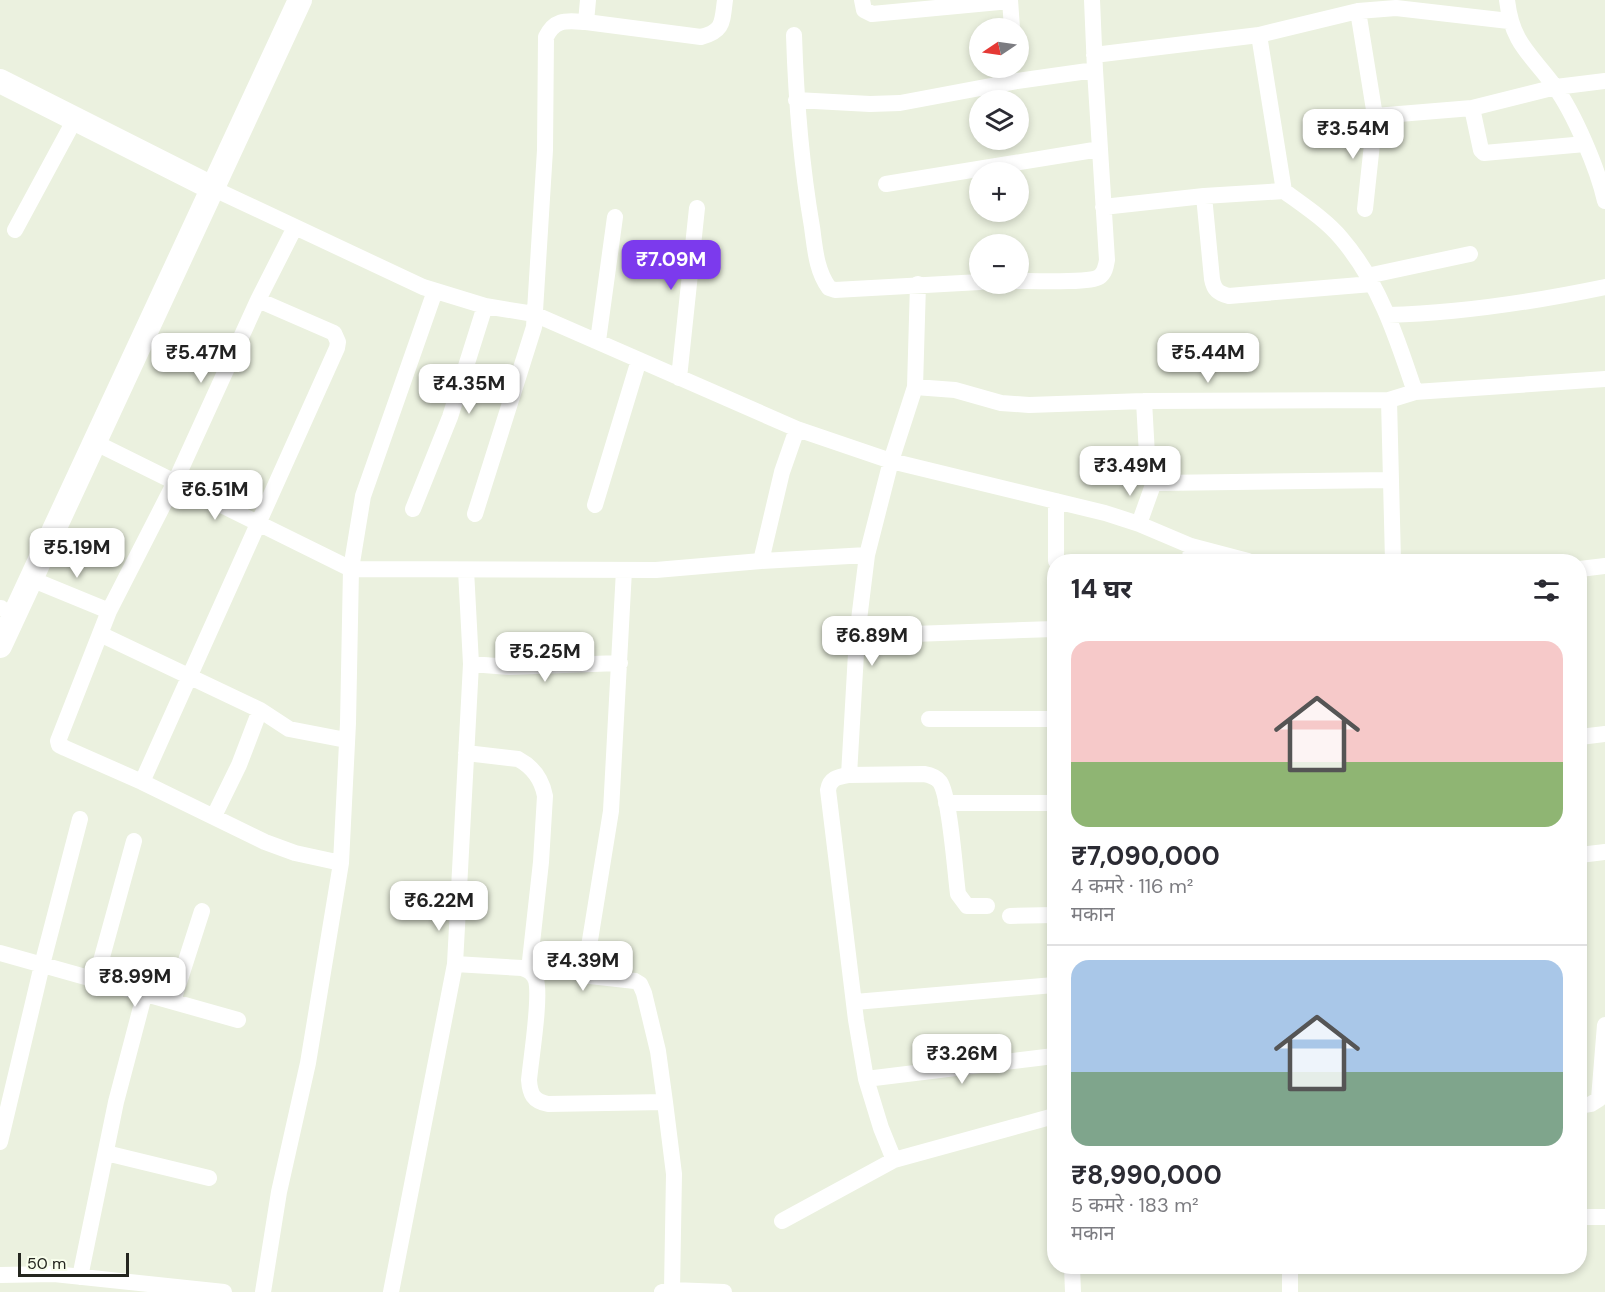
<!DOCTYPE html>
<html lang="hi">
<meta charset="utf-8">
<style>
body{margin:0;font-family:"DM Sans","Noto Sans Devanagari",sans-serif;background:#f7f7f7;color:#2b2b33;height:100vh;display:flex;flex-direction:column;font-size:22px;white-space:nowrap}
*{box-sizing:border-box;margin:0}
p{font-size:20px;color:#7c7c81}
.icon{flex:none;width:33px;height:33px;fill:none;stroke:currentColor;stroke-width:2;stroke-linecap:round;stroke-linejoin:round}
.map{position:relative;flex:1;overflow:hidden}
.panel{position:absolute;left:1047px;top:554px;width:540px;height:720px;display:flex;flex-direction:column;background:#fff;border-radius:24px;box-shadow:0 3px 9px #0003}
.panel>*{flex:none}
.needle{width:39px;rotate:257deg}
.buttons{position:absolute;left:969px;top:18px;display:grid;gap:12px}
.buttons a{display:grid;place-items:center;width:60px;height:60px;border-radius:50%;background:#fff;box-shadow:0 3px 9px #0003;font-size:30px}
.scale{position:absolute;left:18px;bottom:15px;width:111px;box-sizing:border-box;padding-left:6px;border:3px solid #24261f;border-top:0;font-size:16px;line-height:21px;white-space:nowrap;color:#24261f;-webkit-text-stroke:4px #f8feec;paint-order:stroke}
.price{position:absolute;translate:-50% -51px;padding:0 14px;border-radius:12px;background:#fff;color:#222;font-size:20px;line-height:39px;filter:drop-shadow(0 2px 3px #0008)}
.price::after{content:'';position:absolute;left:50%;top:36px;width:18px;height:14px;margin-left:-9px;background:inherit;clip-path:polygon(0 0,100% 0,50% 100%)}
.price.active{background:#7c3aed;color:#fff}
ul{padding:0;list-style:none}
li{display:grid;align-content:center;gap:12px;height:318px;padding:0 24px}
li+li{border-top:2px solid #e1e1e2}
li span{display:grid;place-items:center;height:186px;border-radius:18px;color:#555}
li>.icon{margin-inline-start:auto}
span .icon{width:108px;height:108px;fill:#fffc;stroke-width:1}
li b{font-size:26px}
h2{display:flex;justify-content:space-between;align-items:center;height:72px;padding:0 24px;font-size:26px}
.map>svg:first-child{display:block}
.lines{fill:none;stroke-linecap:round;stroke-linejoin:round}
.street{stroke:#fff;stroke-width:16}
.secondary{stroke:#fff;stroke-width:24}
</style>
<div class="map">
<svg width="1605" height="1292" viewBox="0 0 1605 1292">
<rect width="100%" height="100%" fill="#ebf1df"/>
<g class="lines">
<path class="street" d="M862 0 864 10 872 14 1010 1
M1010 0 1012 28
M1507 0C1512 44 1531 54 1555 87 1574 113 1598 169 1605 201
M1358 11 1375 116 1365 209
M586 22 588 0
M794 35C796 100 801 163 812 227 815 248 816 270 829 288L835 290 980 282
M1259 35 1284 191C1303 205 1326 220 1341 238 1379 282 1397 338 1415 392
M1094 55 1259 35 1358 11 1396 8 1509 21
M796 100 870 104 900 103 1017 81 1095 70
M1472 108 1481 150 1484 153 1585 144
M1375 116 1472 108 1556 87 1605 81
M886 184 1100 149
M212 188 423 287 485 306 534 314 797 429 891 461 1105 513 1139 524 1191 546 1248 561
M1204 196 1212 279C1214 290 1218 293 1229 296L1372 284
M1103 207 1204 196 1284 191
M15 230 75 119
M1367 276 1470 254
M1018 281C1033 281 1090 283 1099 277 1105 273 1106 266 1107 260L1095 70 1092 0
M258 300 175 482 109 611 58 741 59 745 65 748 142 782 265 842 295 853 341 863
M1388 315C1461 313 1533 302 1605 287
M598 341 615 217
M679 378 697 208
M915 387 955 390 1001 403 1029 405 1144 401 1389 400 1415 392 1605 379
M1389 400 1393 561
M1144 401 1148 473 1151 479 1158 483 1391 480
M94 442 351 569 656 570 761 561 867 555
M595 505 639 360
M413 509 450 417 485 306
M475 514 534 327 545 150 546 37C555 18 567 21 586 22L701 37C724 31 722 22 725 0
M1139 524 1154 482
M761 561 782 472 797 429
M1056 561V501
M1190 561 1191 546
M1580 569 1605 566
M624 570 611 811 585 971 590 976 635 981 640 984 644 993 658 1051 665 1102 674 1174 672 1290
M31 579 109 611
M0 608H1
M100 634 260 710 289 729 346 740
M857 636 1054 629
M471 664 509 667 620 663
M929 719H1054
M1580 737 1605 734
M466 753 518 759C533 767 542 780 545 796L541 862 529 970
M849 775 857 636 867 555 891 461 915 387 918 284
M142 782 337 348 338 342 334 333 258 300 295 227
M946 803H1054
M214 816 239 765 260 710
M1580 855 1605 852
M1010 916 1054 915
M0 953 238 1020
M455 964 522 968C529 970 533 973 536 980 541 998 531 1058 529 1080 530 1094 533 1101 548 1104L665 1102
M96 979 134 841
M173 1001 202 911
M855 1002 1054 985
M866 1079 1054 1056
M1580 1106 1591 1104 1599 1099 1605 1025
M0 1142 42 965 80 819
M106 1153 209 1178
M894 1160 881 1128 866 1079 856 1020 828 790C830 778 838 777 849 775L924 774C930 775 936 777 940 782 950 797 955 872 958 894L967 906H987
M1580 1217H1605
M782 1221 894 1160 1054 1116
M1072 1266 1073 1292
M0 1275 54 1274 224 1292
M80 1277 116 1102 145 992
M263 1292 279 1192 308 1063 341 863 348 723 351 569 363 496 435 291
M391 1292 455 964 471 664 466 570
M662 1292 672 1290 724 1292
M1290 1292V1266"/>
<path class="secondary" d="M0 81 212 188
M0 646 300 0"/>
</g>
</svg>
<div class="buttons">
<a><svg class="needle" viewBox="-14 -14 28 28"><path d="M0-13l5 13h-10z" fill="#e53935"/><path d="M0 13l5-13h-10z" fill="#7c7c81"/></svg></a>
<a><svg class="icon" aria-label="layers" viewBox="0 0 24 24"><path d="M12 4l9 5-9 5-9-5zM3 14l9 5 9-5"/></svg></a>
<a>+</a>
<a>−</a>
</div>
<div class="scale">50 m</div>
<b class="price" style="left:1353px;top:160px">₹3.54M</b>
<b class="price active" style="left:671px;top:291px">₹7.09M</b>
<b class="price" style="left:201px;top:384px">₹5.47M</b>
<b class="price" style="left:1208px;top:384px">₹5.44M</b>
<b class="price" style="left:469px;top:415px">₹4.35M</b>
<b class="price" style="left:1130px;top:497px">₹3.49M</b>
<b class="price" style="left:215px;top:521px">₹6.51M</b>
<b class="price" style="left:77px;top:579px">₹5.19M</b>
<b class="price" style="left:872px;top:667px">₹6.89M</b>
<b class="price" style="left:545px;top:683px">₹5.25M</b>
<b class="price" style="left:439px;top:932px">₹6.22M</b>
<b class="price" style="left:583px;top:992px">₹4.39M</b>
<b class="price" style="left:135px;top:1008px">₹8.99M</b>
<b class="price" style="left:962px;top:1085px">₹3.26M</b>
<section class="panel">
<h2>14 घर<svg class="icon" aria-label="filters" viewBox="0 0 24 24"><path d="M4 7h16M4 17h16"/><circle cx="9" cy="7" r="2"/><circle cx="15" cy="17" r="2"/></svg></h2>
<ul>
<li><span style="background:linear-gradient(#f6c9c9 65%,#8fb573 0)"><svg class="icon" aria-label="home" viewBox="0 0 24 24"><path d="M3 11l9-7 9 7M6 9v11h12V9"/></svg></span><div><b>₹7,090,000</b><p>4 कमरे · 116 m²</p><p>मकान</p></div></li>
<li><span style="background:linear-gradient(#a9c7e8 60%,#7fa58c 0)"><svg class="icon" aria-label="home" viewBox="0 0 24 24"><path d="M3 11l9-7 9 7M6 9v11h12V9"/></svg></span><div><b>₹8,990,000</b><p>5 कमरे · 183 m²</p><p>मकान</p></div></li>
</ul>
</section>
</div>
